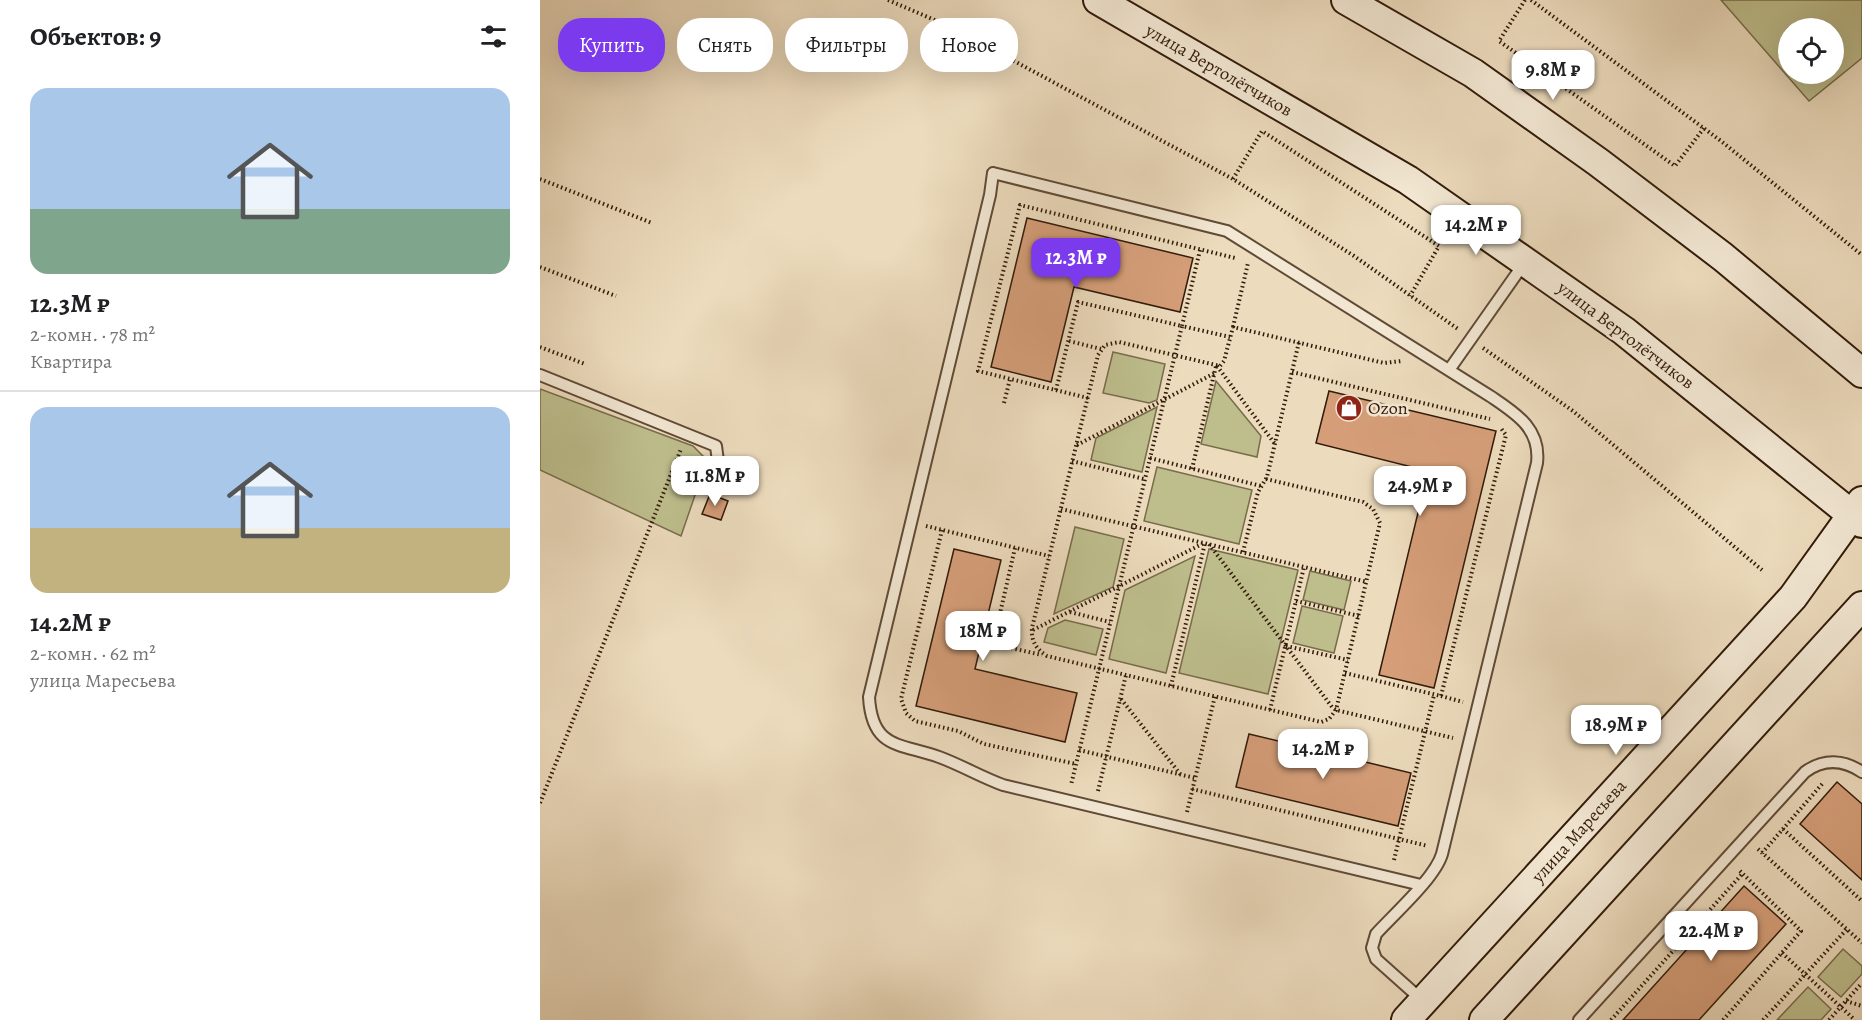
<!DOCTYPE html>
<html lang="ru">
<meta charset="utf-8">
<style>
body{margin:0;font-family:Alegreya,serif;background:#f2f2f2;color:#202124;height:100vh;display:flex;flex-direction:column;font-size:22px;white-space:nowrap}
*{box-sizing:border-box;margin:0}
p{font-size:20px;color:#757577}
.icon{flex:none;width:33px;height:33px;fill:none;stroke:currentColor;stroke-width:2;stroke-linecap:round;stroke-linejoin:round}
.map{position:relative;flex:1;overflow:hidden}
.sheet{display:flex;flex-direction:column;background:#fff;width:540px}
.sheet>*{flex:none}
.hud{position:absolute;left:18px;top:18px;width:570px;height:54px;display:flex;gap:12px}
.tools{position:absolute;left:1238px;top:18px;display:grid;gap:12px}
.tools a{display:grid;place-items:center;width:66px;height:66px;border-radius:50%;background:#fff;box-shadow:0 6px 24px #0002;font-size:30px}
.price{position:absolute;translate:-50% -51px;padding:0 14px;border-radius:12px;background:#fff;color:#222;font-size:20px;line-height:39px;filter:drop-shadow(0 2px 3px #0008)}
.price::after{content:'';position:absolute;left:50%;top:36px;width:18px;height:14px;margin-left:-9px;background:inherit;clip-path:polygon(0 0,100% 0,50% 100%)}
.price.current{background:#7c3aed;color:#fff}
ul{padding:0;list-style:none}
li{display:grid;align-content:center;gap:12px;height:318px;padding:0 30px}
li+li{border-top:2px solid #e0e0e0}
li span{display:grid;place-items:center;height:186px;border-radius:18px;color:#555}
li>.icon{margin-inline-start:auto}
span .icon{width:108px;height:108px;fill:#fffc;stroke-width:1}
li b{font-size:26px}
h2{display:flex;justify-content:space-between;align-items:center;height:72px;padding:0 30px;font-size:26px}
.pill{padding:0 21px;border-radius:24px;background:#fff;box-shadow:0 6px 24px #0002;font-size:21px;line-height:54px}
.pill.current{background:#7c3aed;color:#fff}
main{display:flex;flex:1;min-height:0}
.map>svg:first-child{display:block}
.green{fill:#bebe8d;stroke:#786c4b;stroke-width:1.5;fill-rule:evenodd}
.building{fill:#d59e79;stroke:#321a09;stroke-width:1.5}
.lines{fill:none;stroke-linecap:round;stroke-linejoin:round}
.lane-casing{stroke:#604a36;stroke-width:14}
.secondary-casing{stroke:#321a09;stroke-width:32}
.path{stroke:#321a09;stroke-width:4;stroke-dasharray:1.5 3;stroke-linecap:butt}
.lane{stroke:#f3e8d4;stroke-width:10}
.secondary{stroke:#f3e8d4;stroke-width:28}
.labels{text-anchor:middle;stroke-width:5;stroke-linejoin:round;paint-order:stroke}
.street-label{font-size:18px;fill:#321a09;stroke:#f3e8d4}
.poi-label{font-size:18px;fill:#321a09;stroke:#f3e8d4;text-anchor:start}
</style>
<main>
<section class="sheet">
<h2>Объектов: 9<svg class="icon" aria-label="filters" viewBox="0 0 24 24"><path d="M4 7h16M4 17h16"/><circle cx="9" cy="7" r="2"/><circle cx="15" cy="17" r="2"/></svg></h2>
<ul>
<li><span style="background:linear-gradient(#a9c7e8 65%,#7fa58c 0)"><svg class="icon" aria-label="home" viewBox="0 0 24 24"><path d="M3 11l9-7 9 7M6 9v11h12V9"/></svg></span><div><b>12.3M ₽</b><p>2-комн. · 78 m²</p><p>Квартира</p></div></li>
<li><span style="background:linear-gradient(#a9c7e8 65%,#c2b280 0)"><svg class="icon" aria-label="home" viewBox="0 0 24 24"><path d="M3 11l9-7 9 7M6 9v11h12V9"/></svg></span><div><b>14.2M ₽</b><p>2-комн. · 62 m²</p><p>улица Маресьева</p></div></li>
</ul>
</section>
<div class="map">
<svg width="1322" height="1020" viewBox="0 0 1322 1020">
<rect width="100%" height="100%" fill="#ecdbbd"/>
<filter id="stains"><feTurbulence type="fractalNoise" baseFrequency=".00333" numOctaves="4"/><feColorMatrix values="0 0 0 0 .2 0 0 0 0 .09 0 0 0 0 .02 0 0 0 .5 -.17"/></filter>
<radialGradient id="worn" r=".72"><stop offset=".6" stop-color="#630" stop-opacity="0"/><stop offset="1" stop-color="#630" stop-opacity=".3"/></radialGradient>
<path class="green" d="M1181 0H1322V58L1269 101ZM1248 28H1293V74H1248Z
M573 352 625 364 617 400 609 403 563 393Z
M676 381 721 436 717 457 661 444Z
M0 389 153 446 164 457V469L141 536 0 470Z
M617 407 602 472 551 460 556 438Z
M617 467 712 490 699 544 604 521Z
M535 527 584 539 573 587 514 614Z
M669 549 758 570 728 694 639 673Z
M655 556 626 673 569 659 585 590Z
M770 571 811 581 804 610 763 600Z
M762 606 803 616 794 653 753 643Z
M525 620 563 629 556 655 504 642 508 628Z
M1303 949 1322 966V974L1301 997 1278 977Z
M1268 987 1291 1009 1281 1020H1237Z"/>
<path class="building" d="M487 218 653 258 640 312 534 287 511 382 451 367Z
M789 391 956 431 894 688 839 675 888 471 776 443Z
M170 494 188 501 181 520 162 514Z
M414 549 461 560 435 669 537 693 525 742 376 706Z
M709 734 871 773 858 826 696 787Z
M1297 782 1322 804V880L1260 824Z
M1204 886 1246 924 1159 1020H1083Z"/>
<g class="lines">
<defs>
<path id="lane" d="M909 370 985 262
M0 375 176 446 181 484
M881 885 463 785C441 777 421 765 399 757 361 743 332 750 329 697L450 195 453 173 687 231 950 396C975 413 1001 428 997 463L902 854C895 878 854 914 836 934L832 948 836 959 883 1001
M1039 1020 1265 772C1284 758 1304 760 1322 772"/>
<path id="secondary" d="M558 0 868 180 1084 331 1322 523
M806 0 933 73 1058 162 1183 257 1322 373
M866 1020 1253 597 1322 501
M944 1020 1322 606"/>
</defs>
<use href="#lane" class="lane-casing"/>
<use href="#secondary" class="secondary-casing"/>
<path class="path" d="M348 0 411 27 693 179 814 256 918 329
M985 0 959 41 1135 166 1164 128
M991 0 1181 141 1322 255
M0 179 112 223
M693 179 722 131 899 246 870 296
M660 250 642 326 690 337
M0 267 76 296
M693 327 708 263
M529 341 561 349
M0 347 45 364
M943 348 1033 411 1222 570
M677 366 735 444
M752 372 950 419
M516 390 538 302 642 326 531 785
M548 398 438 371 480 205 695 258
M464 403 470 379
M537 445 675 373
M610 458 721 486
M532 461 604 479
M652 469 676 366
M726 479 823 502 833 509 840 523 796 710 789 719 781 722 507 656C496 649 491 641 492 628L558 355 565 345 579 342 680 366 684 361 693 327 844 363 862 361
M521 509 827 582
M386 526 509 556
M402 530 361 699 366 713 375 721 418 731 444 744 536 764
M669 544 792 707 796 710 913 738
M475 548 453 644 502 655
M703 552 718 492 727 477 759 342
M756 601 819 616
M530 612 570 622
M493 630 664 543
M746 646 808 660
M805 673 901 696 966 435 960 427
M631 686 665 543
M901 696 923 702
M581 699 641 775
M730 710 764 567
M539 750 655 778
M652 789 888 846
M558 791 586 675
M0 803 141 449
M647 812 675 696
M1243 829 1322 901
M1218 849 1322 943
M1222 853 1283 783
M854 860 894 695
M1242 953 1315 1020
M1306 1001 1322 1006
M1071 1020 1203 873
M1183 1020 1261 931 1198 869
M1223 1020 1307 929
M1289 1020 1322 983"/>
<use href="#lane" class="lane"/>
<use href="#secondary" class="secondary"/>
</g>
<defs>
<symbol id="shop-disc" viewBox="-11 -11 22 22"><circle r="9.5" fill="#8f2418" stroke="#f3e8d4"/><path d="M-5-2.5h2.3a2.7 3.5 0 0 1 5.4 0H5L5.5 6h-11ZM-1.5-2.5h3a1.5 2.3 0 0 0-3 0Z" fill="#fff"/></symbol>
</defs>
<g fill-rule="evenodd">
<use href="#shop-disc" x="794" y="393" width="30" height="30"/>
</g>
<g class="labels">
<g class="street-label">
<text transform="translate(679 70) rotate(30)" y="6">улица Вертолётчиков</text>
<text transform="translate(1086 335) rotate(37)" y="6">улица Вертолётчиков</text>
<text transform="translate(1039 831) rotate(-48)" y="6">улица Маресьева</text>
</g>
<g class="poi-label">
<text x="828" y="414">Ozon</text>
</g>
</g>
<rect width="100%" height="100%" filter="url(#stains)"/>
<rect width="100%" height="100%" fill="url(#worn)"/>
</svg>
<div class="tools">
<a><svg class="icon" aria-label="locate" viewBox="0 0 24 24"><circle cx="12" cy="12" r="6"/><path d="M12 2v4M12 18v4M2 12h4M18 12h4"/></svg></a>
</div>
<b class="price" style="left:1013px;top:101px">9.8M ₽</b>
<b class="price" style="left:936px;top:256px">14.2M ₽</b>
<b class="price current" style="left:536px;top:289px">12.3M ₽</b>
<b class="price" style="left:175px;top:507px">11.8M ₽</b>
<b class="price" style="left:880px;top:517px">24.9M ₽</b>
<b class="price" style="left:443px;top:662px">18M ₽</b>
<b class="price" style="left:1076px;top:756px">18.9M ₽</b>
<b class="price" style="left:783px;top:780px">14.2M ₽</b>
<b class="price" style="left:1171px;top:962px">22.4M ₽</b>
<div class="hud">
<a class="pill current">Купить</a>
<a class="pill">Снять</a>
<a class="pill">Фильтры</a>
<a class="pill">Новое</a>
</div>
</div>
</main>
